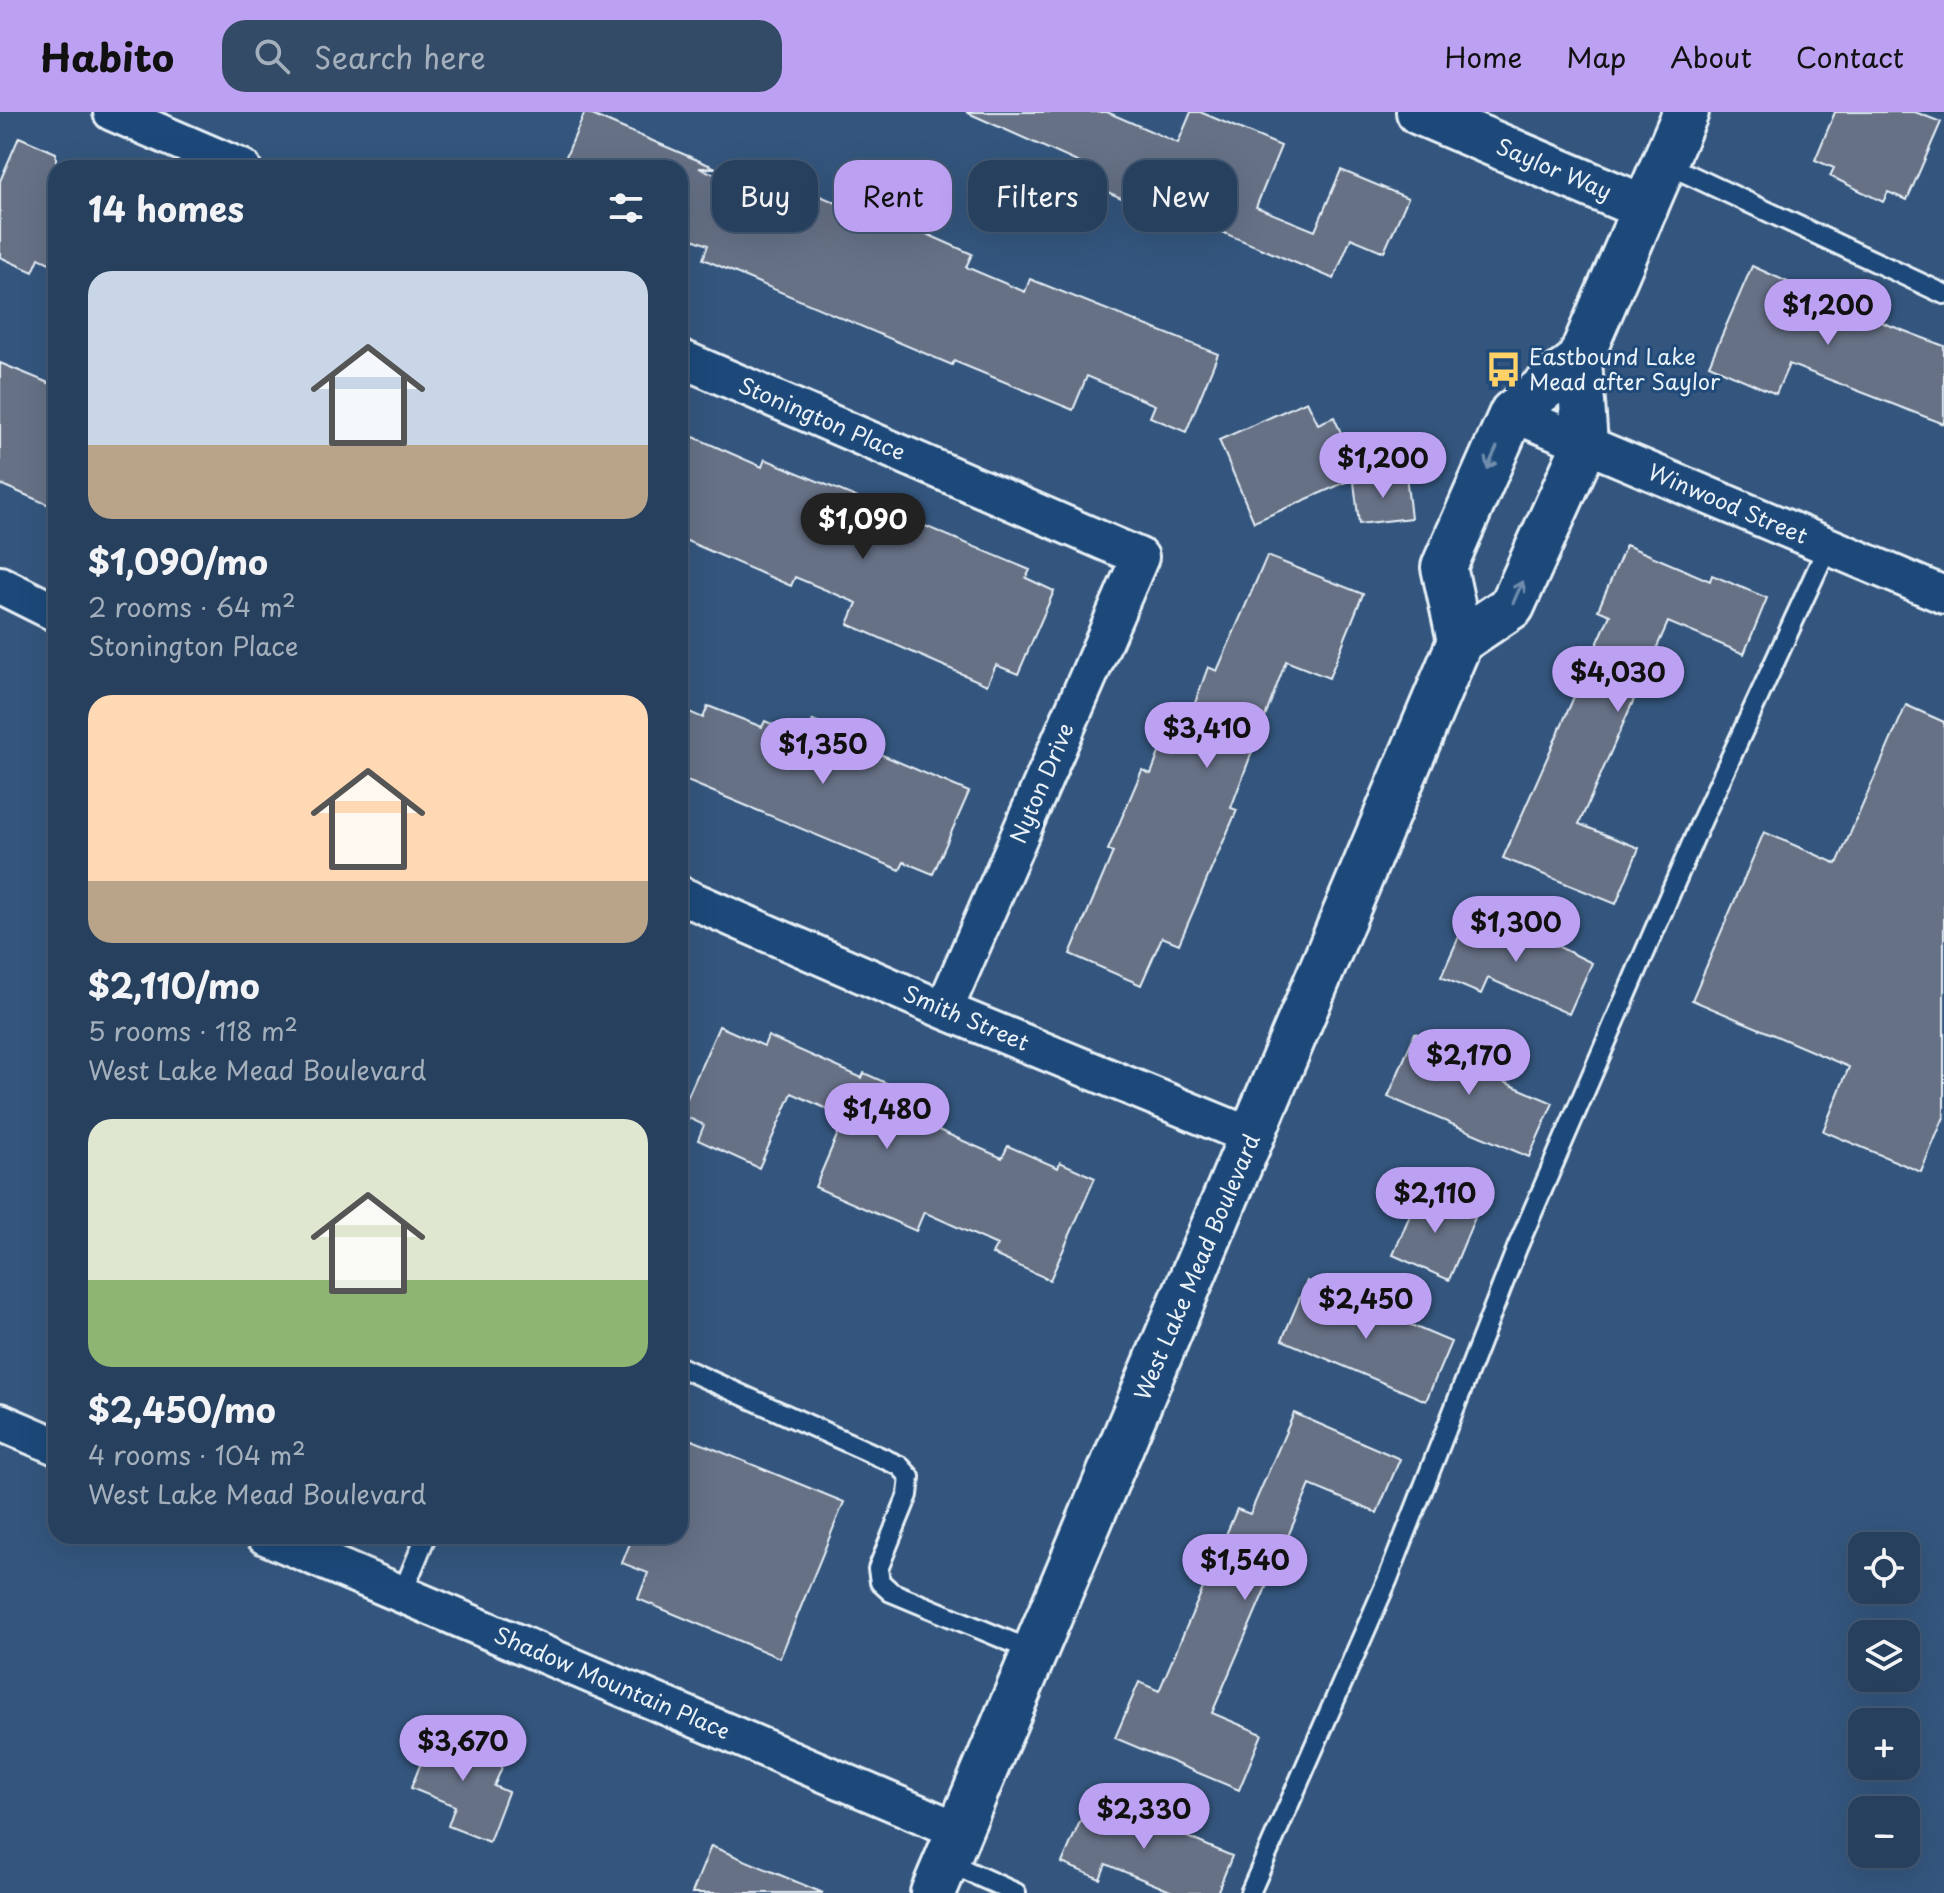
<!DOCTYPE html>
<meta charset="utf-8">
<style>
body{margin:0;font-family:"Playpen Sans",sans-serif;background:#334b67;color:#f1f3f6;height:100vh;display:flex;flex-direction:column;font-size:30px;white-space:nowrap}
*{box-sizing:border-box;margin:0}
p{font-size:26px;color:#a4afbc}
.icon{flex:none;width:44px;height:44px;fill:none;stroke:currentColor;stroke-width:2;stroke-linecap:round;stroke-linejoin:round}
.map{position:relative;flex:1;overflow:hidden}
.side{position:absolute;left:48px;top:48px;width:640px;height:1384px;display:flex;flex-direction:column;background:#27405e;border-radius:24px;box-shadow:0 8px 32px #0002,0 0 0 2px #435973}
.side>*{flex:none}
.hud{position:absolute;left:712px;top:48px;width:760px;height:72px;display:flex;gap:16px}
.tools{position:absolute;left:1848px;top:1420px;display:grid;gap:16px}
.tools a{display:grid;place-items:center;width:72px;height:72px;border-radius:16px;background:#27405e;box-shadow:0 8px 32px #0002,0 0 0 2px #435973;font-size:40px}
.price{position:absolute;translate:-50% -68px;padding:0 18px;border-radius:28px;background:#bca0f2;color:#111;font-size:26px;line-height:52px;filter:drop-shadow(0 2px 4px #0008)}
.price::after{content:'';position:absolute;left:50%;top:48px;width:24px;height:18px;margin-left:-12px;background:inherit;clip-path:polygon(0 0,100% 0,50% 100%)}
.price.on{background:#222;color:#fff}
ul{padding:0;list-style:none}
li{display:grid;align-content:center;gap:16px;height:424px;padding:0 40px}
li span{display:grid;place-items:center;height:248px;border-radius:24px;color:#555}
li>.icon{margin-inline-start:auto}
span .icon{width:144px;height:144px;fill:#fffc;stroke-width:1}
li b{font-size:34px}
h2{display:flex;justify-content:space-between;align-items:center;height:96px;padding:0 40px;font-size:34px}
.chip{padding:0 28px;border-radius:24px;background:#27405e;box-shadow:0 8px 32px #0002,0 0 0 2px #435973;font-size:28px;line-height:72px}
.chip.on{background:#bca0f2;color:#111}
header{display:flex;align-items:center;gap:48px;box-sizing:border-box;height:112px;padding:0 40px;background:#bca0f2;color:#111}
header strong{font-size:38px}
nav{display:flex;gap:44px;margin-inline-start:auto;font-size:28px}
.search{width:560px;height:72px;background:#334b67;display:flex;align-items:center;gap:20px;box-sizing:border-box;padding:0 28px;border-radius:24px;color:#a4afbc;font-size:30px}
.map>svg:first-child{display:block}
.building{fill:#667186;stroke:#e8f1f8;stroke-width:2}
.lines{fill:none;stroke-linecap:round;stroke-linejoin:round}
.service-casing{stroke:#e8f1f8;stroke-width:24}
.minor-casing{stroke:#e8f1f8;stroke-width:42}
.tertiary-casing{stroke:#e8f1f8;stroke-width:50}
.primary-casing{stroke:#e8f1f8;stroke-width:50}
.service{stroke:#1f4a7a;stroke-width:18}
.minor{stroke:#1f4a7a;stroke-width:36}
.tertiary{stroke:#1f4a7a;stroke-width:44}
.primary{stroke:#1f4a7a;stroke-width:44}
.oneway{stroke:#6f8dac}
.labels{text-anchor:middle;stroke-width:6;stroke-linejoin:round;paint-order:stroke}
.street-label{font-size:22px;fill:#e8f1f8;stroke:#1f4a7a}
.poi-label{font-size:22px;fill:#e8f1f8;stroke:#1f4a7a;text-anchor:start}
</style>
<header>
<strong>Habito</strong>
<div class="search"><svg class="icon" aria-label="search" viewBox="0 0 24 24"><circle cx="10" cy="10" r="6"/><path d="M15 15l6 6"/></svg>Search here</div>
<nav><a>Home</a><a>Map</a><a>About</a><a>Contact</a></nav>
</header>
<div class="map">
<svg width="1944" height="1781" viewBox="0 0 1944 1781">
<rect width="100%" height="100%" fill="#34567e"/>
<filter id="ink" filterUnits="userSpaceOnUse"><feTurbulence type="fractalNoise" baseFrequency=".0125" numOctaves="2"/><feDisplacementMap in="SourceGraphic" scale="16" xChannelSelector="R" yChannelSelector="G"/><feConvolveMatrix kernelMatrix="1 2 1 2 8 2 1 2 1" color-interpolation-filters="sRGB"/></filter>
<g filter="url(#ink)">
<path class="building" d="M585 0 716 56H699L743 73 750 58 804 77 911 123 913 116 972 142 966 155 1025 180 1030 167 1218 242 1186 320 1150 305 1155 293 1087 264 1073 298 954 249 952 253 703 147 708 133 680 122V56H561Z
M966 0H1107L1178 31 1191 0H1200L1281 34 1256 95 1315 119 1341 58 1408 86 1384 140 1351 126 1334 167 1136 84 1133 91 1098 76 1104 62Z
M1835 0H1915L1941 10 1907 88 1888 80 1883 90 1830 64 1834 56 1815 48Z
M19 25 56 41V154L39 146 33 160 0 145V69Z
M1752 154 1819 184 1818 186 1944 234V312L1789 252 1776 282 1709 253Z
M0 251 56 274V396L0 372Z
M1307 289 1318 312 1334 305 1360 364 1254 410 1219 328Z
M680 319 762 355 765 347 1030 458 1026 466 1054 479 1018 562 996 553 987 573 848 512 857 491 795 465 791 474 680 426Z
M1406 363 1411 406 1359 412 1354 370Z
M1626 433 1710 469 1712 463 1767 486 1744 542 1668 510 1579 712 1639 736 1616 792 1503 746 1610 503 1598 498Z
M1267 444 1363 482 1329 566 1286 549 1231 696 1237 698 1179 832 1162 825 1141 873 1070 842 1113 740 1108 738 1142 658 1151 662 1176 596 1191 602 1208 555 1217 559Z
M1906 593 1944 610V1005L1921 1060 1823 1019 1849 955 1692 888 1764 720 1837 752Z
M708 594 762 615 765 609 806 627 813 608 856 626 854 631 969 680 933 762 904 750 900 758 680 666V596L703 606Z
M1469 802 1500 816 1504 808 1592 851 1569 902 1488 866 1481 882 1441 865Z
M719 914 764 934 768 924 862 966 864 961 920 986 911 1006 1002 1046 1008 1034 1058 1056 1060 1050 1095 1066 1050 1168 992 1142 997 1133 924 1100 916 1119 815 1075 845 1005 792 981 759 1056 698 1028 704 1013 680 1002Z
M1415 921 1454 938 1450 947 1553 991 1529 1045 1388 985Z
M1420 1079 1476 1103 1449 1168 1393 1143Z
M1307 1169 1451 1230 1426 1289 1282 1228Z
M1294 1301 1400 1347 1377 1401 1310 1373 1212 1601 1262 1622 1239 1678 1115 1626 1139 1570 1159 1579 1237 1397 1250 1402Z
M680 1323 844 1390 780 1546 638 1487 648 1461 622 1451 633 1424H680Z
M434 1618 506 1646 494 1674 508 1680 489 1730 448 1714 455 1694 411 1676Z
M1091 1684 1232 1744 1217 1781H1175L1106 1752 1100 1767 1062 1751Z
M711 1734 823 1781H692Z"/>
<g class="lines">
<defs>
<path id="service" d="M1664 51 1944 182
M680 1255 900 1354 910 1365 908 1383 878 1457 880 1470 891 1480 1033 1539
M402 1482 426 1424
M947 1750 1016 1781
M1250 1781 1387 1469 1517 1136 1702 708 1828 434"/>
<path id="minor" d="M112 0 242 56
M680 246 1140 445 944 898
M1512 301 1944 483
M0 473 56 501
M680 783 944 898 1253 1025
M0 1310 56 1334
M265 1424 960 1719"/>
<path id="tertiary" d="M1419 0 1645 96"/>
<path id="primary" d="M1460 529 1444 455 1512 301 1579 249
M933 1781 1460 529 1512 494 1585 332 1579 249 1686 0"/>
</defs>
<use href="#service" class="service-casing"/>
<use href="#minor" class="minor-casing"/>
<use href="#tertiary" class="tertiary-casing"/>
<use href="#primary" class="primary-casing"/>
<use href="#service" class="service"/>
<use href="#minor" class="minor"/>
<use href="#tertiary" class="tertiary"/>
<use href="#primary" class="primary"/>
</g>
<defs><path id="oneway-shaft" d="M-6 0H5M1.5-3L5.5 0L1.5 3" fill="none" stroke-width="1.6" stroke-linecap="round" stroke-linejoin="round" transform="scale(2)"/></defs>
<g class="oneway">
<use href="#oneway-shaft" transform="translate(1492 346) rotate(114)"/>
<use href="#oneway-shaft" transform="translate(1518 480) rotate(-66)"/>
</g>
</g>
<defs>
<symbol id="bus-bare" viewBox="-9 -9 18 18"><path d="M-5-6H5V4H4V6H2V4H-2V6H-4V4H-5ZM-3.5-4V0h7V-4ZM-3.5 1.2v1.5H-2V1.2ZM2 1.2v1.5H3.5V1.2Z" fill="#ffd166" stroke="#1f4a7a" stroke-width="2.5" paint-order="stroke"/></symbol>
</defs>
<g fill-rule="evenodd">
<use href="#bus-bare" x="1478" y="232" width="51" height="51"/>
</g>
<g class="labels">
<g class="street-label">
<text transform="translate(1554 57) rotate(23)" y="8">Saylor Way</text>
<text transform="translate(822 307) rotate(23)" y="8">Stonington Place</text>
<text transform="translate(1728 392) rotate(23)" y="8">Winwood Street</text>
<text transform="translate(1042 671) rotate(-67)" y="8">Nyton Drive</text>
<text transform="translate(966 906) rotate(23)" y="8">Smith Street</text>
<text transform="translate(1197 1155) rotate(-67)" y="8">West Lake Mead Boulevard</text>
<text transform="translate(612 1571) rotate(23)" y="8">Shadow Mountain Place</text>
</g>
<g class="poi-label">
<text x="1529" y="253">Eastbound Lake<tspan x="1529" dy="25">Mead after Saylor</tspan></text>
</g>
</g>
</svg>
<div class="tools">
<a><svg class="icon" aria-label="locate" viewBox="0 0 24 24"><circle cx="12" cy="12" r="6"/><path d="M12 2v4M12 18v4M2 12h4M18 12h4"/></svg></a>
<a><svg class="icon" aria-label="layers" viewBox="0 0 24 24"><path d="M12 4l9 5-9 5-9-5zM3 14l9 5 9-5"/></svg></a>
<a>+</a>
<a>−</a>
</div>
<b class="price" style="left:1828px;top:235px">$1,200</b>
<b class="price" style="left:1383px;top:388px">$1,200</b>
<b class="price on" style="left:863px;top:449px">$1,090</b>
<b class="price" style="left:1618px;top:602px">$4,030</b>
<b class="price" style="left:1207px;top:658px">$3,410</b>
<b class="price" style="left:823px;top:674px">$1,350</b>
<b class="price" style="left:1516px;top:852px">$1,300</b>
<b class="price" style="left:1469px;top:985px">$2,170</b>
<b class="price" style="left:887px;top:1039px">$1,480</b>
<b class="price" style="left:1435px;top:1123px">$2,110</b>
<b class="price" style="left:1366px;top:1229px">$2,450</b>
<b class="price" style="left:1245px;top:1490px">$1,540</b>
<b class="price" style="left:463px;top:1671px">$3,670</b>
<b class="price" style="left:1144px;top:1739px">$2,330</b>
<div class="hud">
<a class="chip">Buy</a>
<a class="chip on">Rent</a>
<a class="chip">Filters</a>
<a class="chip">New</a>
</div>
<section class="side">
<h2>14 homes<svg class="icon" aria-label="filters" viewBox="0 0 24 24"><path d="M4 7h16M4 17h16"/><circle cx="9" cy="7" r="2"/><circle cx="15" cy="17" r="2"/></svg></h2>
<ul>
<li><span style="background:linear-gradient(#c9d6e8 70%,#b9a48a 0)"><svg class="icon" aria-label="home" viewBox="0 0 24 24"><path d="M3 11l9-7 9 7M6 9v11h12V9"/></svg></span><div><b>$1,090/mo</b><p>2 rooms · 64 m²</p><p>Stonington Place</p></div></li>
<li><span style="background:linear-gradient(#ffd9b3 75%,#b9a48a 0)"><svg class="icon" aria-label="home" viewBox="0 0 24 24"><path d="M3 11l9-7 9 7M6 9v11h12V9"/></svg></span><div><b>$2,110/mo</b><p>5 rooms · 118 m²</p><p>West Lake Mead Boulevard</p></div></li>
<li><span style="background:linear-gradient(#dfe7d0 65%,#8fb573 0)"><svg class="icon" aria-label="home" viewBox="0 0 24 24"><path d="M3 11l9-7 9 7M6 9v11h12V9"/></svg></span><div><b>$2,450/mo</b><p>4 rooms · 104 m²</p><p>West Lake Mead Boulevard</p></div></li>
</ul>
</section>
</div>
